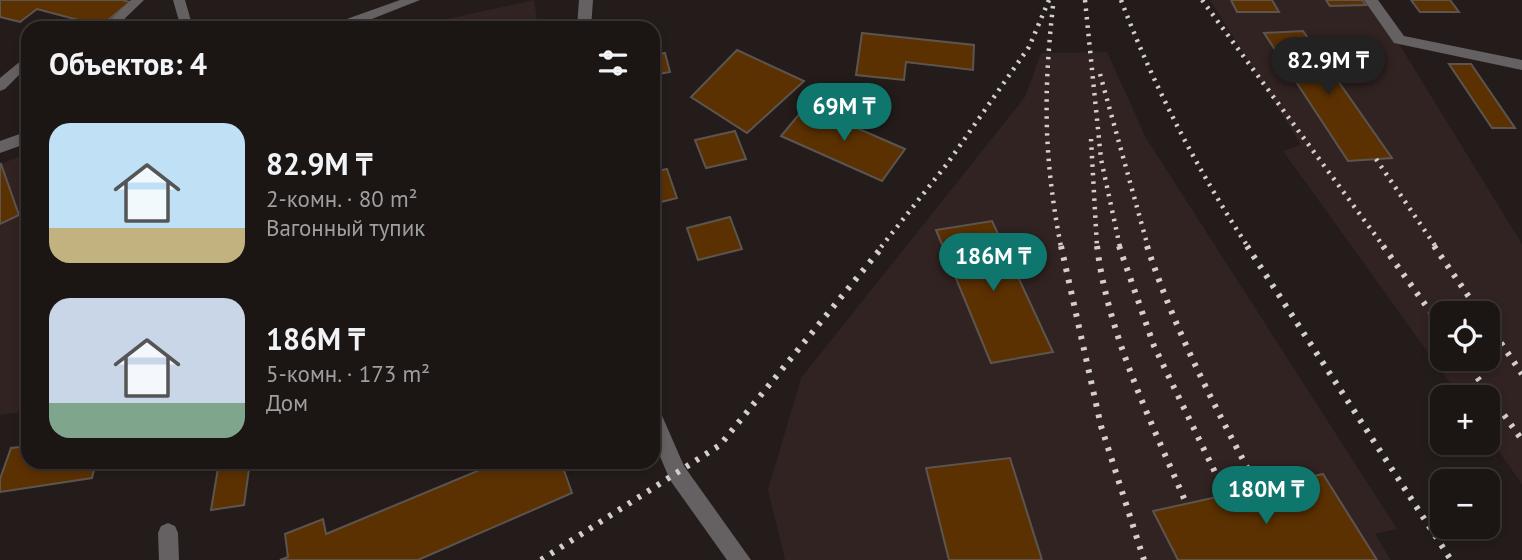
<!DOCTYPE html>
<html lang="ru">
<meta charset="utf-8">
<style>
body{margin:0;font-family:"PT Sans",sans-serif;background:#241e1d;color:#f1f3f6;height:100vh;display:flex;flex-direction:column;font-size:26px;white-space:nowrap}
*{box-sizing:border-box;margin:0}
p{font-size:23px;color:#a09fa0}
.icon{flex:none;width:38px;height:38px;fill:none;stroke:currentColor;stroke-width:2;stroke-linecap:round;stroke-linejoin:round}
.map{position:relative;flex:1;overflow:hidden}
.drawer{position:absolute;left:21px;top:21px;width:639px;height:448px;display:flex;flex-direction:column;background:#1b1514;border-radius:21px;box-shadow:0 4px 10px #0003,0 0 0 2px #393434}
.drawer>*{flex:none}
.buttons{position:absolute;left:1430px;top:301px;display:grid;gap:14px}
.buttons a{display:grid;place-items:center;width:70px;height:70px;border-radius:14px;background:#1b1514;box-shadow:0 4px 10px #0003,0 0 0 2px #393434;font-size:35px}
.price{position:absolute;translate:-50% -60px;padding:0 16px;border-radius:24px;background:#0f766e;color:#fff;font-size:23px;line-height:46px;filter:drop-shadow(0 2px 4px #0008)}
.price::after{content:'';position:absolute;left:50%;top:42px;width:21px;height:16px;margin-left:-10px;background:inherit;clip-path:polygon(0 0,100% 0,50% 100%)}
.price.selected{background:#222;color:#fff}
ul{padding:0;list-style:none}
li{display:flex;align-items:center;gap:21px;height:175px;padding:0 28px}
li span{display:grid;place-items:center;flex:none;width:196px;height:140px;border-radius:21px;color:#555}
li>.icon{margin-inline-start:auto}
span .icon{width:84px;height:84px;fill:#fffc;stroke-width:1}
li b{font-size:30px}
h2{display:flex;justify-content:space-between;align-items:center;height:84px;padding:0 28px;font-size:30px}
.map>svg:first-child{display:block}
.built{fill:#312321;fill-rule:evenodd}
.building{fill:#5c3102;stroke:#5c554f;stroke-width:2}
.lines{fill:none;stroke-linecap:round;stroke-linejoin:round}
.service{fill:#656162;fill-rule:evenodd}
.minor{fill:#656162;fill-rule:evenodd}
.rail-far1{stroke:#d4cecd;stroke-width:4.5;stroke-dasharray:2.5 6;stroke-linecap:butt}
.rail{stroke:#d4cecd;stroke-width:6;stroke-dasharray:3.5 8;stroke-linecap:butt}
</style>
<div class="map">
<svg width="1522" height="560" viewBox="0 0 1522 560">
<rect width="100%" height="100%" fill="#241c1b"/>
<path class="built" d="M534 0 538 28H406Z
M1210 0H1372L1522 244V484L1488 436V397H1460L1283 151 1301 145ZM1442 313H1488V359H1442Z
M1107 52 1146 138 1397 529 1375 534 1391 560H785L768 490 801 378 1025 97 1041 53Z
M28 153V411L0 415V224L19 215 1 164Z"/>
<path class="building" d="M0 0H122L130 2 101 26 37 9 20 22 0 17Z
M1231 0H1272L1279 12H1237Z
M1326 0H1362L1366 5 1330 6Z
M1411 0H1450L1459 12H1420Z
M1303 31 1392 158 1348 161 1264 33Z
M862 33 974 45 973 70 906 62 904 80 856 75Z
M737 50 804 81 747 133 691 97Z
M665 53 670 72 653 75V55Z
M1449 64H1471L1515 128H1492Z
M806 106 905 149 882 181 781 136Z
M735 131 746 159 706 168 695 140Z
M1 164 19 215 0 224V165Z
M667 169 677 198 653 204V172Z
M730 217 742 249 698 260 687 228Z
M992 221 1053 352 991 363 936 230Z
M28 446V462H96L92 478 0 492V479L11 448Z
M1010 458 1042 560H949L926 468Z
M219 462H250L244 505 211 510Z
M499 462H561L572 493 418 560H280L288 557 285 534 323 519 326 534Z
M1323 474 1377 560H1178L1153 511Z"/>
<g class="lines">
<path class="service" d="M131 0H144L115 28H102Z
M173 0H185L193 28H181Z
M28 55V66L5 89 0 91V78Z
M168 523 175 526 178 533 179 560H159L158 533 161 526Z"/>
<path class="minor" d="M400 0H420L349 28H328L330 25Z
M579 0H593L591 28H577Z
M1364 0H1378L1404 36 1522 60V70L1394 43Z
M28 131V143L0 153V141Z
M653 408 660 411 684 466 751 560H727L670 480 653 440Z"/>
<path class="rail-far1" d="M1085 0 1101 159 1120 247
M1121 0C1154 87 1197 169 1248 247
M1202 0 1384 247
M1053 6C1043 95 1044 159 1061 247
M1100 74 1148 247
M1091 139 1097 247
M1376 159 1436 247
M881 247 947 164 1029 47 1049 0"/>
<path class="rail" d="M1061 246 1101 426 1144 560
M1097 246C1108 335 1151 421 1186 503
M1119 246 1154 346 1226 495
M1147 246C1175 331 1216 409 1258 488
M1247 246 1451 560
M1383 246 1442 328
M1434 246 1480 313
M1488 324 1522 374
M1464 359 1522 440
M541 560 720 445 883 246"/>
</g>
</svg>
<div class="buttons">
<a><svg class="icon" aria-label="locate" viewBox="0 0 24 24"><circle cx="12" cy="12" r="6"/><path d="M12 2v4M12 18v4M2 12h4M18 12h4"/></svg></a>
<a>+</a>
<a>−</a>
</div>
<b class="price selected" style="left:1328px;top:97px">82.9M ₸</b>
<b class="price" style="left:844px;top:143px">69M ₸</b>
<b class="price" style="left:993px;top:293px">186M ₸</b>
<b class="price" style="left:1266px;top:526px">180M ₸</b>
<section class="drawer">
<h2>Объектов: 4<svg class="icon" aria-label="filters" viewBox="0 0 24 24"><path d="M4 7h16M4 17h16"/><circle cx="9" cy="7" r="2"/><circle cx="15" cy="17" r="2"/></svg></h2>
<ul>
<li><span style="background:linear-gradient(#bfe0f5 75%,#c2b280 0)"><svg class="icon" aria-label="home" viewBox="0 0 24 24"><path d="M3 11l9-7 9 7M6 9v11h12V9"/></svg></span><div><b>82.9M ₸</b><p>2-комн. · 80 m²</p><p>Вагонный тупик</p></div></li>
<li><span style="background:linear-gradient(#c9d6e8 75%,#7fa58c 0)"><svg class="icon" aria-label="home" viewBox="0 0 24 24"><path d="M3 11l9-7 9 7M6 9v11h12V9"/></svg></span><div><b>186M ₸</b><p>5-комн. · 173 m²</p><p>Дом</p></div></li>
</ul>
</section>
</div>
